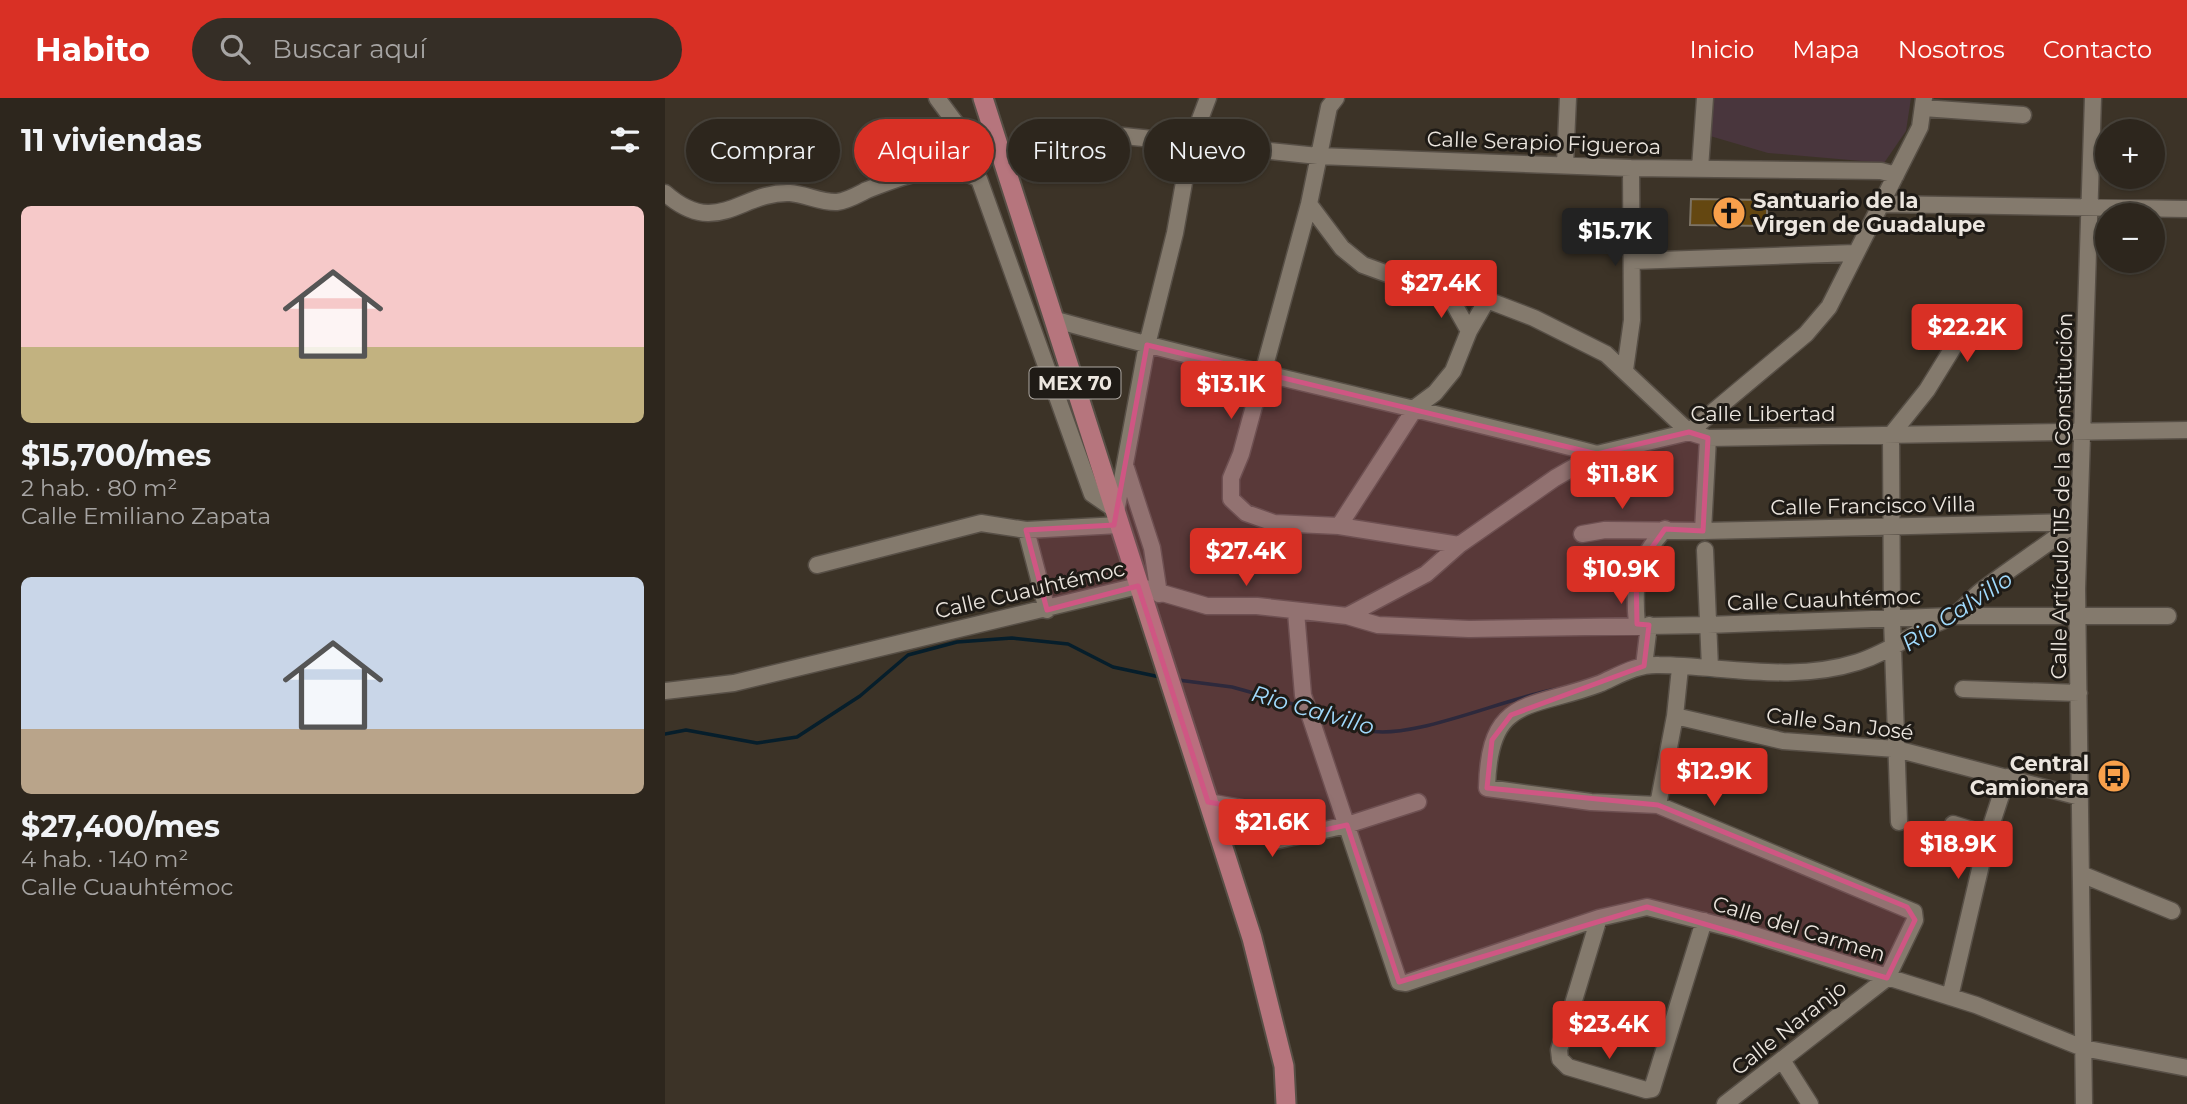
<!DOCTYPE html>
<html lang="es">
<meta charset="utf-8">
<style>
body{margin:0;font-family:Montserrat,sans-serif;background:#352e26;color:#f1f3f6;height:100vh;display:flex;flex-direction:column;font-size:26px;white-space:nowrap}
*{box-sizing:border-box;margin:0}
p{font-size:23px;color:#a7a5a4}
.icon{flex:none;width:38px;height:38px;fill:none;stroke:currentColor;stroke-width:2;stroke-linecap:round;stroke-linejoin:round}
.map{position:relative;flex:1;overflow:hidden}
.drawer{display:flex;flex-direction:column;background:#2d261d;width:665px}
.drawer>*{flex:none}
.guide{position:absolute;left:21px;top:21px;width:665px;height:63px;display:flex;gap:14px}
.fabs{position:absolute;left:1430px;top:21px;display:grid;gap:14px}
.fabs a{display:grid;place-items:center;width:70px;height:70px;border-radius:50%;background:#2d261d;box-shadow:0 2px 5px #0004,0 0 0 2px #48433b;font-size:35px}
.price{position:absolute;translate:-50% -60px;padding:0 16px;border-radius:7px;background:#d93025;color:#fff;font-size:23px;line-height:46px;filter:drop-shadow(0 2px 4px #0008)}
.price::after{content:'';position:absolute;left:50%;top:42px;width:21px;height:16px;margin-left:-10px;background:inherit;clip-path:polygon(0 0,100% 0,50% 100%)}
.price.current{background:#222;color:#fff}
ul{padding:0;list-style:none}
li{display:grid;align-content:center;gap:14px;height:371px;padding:0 21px}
li span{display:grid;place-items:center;height:217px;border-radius:10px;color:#555}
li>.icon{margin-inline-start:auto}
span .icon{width:126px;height:126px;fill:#fffc;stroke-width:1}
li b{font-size:30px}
h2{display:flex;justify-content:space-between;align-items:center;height:84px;padding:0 21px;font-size:30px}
.pill{padding:0 24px;border-radius:32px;background:#2d261d;box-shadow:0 2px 5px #0004,0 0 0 2px #48433b;font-size:24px;line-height:63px}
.pill.current{background:#d93025;color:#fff}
header{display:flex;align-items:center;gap:42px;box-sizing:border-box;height:98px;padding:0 35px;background:#d93025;color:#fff}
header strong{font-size:33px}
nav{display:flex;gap:38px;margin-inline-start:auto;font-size:24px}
.search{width:490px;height:63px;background:#352e26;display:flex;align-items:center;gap:18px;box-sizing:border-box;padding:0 24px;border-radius:38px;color:#a7a5a4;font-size:26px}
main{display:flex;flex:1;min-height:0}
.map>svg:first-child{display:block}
.education{fill:#49363d}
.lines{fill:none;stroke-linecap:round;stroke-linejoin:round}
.stream{stroke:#061e2b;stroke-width:3.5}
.building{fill:#644711;stroke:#7c7365;stroke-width:2}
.minor-casing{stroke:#574f46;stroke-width:19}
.major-casing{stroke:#574f46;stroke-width:23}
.minor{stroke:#847a6d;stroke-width:16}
.major{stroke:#b6757d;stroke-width:19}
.marked{fill:#cf5683;fill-opacity:0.2;stroke:#cf5683;stroke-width:5;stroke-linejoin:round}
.labels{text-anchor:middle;stroke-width:6;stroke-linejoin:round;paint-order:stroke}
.shield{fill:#1f1b16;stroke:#aea9a3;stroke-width:2}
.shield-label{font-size:19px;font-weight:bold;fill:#ece6df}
.street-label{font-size:21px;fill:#ece6df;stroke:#1f1b16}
.poi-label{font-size:21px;font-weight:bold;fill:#ece6df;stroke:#1f1b16;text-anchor:start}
.water-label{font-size:23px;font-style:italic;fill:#a0dafd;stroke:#1f1b16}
</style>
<header>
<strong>Habito</strong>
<div class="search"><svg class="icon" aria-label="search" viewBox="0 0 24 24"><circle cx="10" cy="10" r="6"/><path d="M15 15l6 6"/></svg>Buscar aquí</div>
<nav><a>Inicio</a><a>Mapa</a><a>Nosotros</a><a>Contacto</a></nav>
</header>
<main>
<section class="drawer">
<h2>11 viviendas<svg class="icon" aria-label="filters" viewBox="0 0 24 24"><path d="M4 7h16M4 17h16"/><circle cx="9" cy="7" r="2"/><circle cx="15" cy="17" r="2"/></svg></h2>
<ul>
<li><span style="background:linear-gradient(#f6c9c9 65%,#c2b280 0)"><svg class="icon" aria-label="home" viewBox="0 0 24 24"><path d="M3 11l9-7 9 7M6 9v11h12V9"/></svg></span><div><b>$15,700/mes</b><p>2 hab. · 80 m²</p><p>Calle Emiliano Zapata</p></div></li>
<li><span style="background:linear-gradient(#c9d6e8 70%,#b9a48a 0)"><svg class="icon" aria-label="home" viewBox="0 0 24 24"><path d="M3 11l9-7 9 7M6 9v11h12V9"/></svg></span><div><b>$27,400/mes</b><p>4 hab. · 140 m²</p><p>Calle Cuauhtémoc</p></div></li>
</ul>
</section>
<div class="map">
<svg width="1522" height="1006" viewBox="0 0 1522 1006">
<rect width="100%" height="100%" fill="#3c3327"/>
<path class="education" d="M1049 0H1246L1241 33 1219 65 1103 55 1045 38Z"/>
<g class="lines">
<path class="stream" d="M1036 577 1077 580
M513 582 567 589 635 608
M649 612C667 617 682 627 700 632 747 644 845 597 898 590
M0 636 21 632 92 645 132 639 195 598 243 557 292 544 347 540 403 546 448 569 495 579"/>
</g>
<path class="building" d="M1026 101 1102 102V128L1025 127Z"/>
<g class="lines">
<defs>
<path id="minor" d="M272 0 292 27 305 75
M671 0 664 9 644 106 576 356 566 380V401L581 415 609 425 674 428 794 447
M1258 10 1358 17
M371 29 653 58 966 70 1216 73 1231 77
M900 66 903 0
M1035 70 1040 0
M0 95C52 141 76 93 125 95 140 96 157 105 172 104 182 103 194 96 202 92 238 78 278 61 314 81L427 396 449 411
M644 106 677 150 698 167 742 183 822 202 869 220 941 256 1024 334 1141 236 1164 209 1255 29 1259 0
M1217 106 1522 111
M968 163 1190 155
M781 192 804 233
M391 222C570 272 752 309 932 356
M960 272 967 222 966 70
M1226 337 1227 521 1234 724
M1226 337 1262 292 1307 219
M461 370 487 450 494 496
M451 414 482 247 510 135 526 45 543 0
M674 428 751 309 770 295 788 273 804 233 822 202
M361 432 382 512
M1038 433 1043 340
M917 436 940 432 1038 433 1410 424
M1040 452 1045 570
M152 467 316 425 361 432 454 427
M631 514 638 597 734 884 741 885 934 820 982 809 1073 832 1311 907 1418 950 1522 970
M682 518 761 476 794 447 890 380 932 356 1024 334 1043 340 1522 332
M972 526C968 485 971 463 1000 431
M979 568 984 527
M1298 591 1414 595
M0 593 69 585 473 488 542 508H592L682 518 713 527 804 531 1043 527 1288 518H1503
M1010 618 1118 643 1231 651 1415 699
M543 704 577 710 610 743 682 727 753 704
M993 707 1010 618 1015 570
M1288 726 1323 737
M1416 776 1507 813
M934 820 894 952 895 961 903 969 981 992 987 991 1039 823
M1285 899 1323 737 1342 679
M1117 962 1145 1006
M1060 1006 1222 880 1250 822 1249 814 993 707 926 704 822 690C824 597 864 612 934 586 953 578 971 566 994 567 1060 568 1127 585 1193 564 1218 556 1237 543 1259 531 1268 526 1279 523 1288 518 1298 512 1306 501 1316 493 1346 470 1379 449 1410 425
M1419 1006 1412 491 1428 0"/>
<path id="major" d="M318 0 587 840 619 968 621 1006"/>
</defs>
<use href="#minor" class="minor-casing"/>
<use href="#major" class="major-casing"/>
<use href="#minor" class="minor"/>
<use href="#major" class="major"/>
</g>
<path class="marked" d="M482 247 932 356 1024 334 1043 340 1038 433 1000 431 971 472 972 526 984 527 979 568 846 617 827 642 822 690 993 707 1242 809 1250 822 1222 880 982 809 734 884 682 727 610 743 577 710 543 704 473 488 382 512 361 432 449 427Z"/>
<defs>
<symbol id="church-disc" viewBox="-11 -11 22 22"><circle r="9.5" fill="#f8a04b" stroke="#1f1b16"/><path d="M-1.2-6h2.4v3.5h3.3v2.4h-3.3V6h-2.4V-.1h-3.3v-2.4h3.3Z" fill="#111"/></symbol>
<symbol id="bus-disc" viewBox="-11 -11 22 22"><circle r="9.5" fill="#f8a04b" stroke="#1f1b16"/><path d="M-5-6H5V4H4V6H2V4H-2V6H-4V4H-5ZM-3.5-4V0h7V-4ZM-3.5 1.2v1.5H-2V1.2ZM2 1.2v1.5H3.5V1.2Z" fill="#111"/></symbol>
</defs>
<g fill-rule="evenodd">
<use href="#church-disc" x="1045" y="96" width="38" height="38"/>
<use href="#bus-disc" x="1430" y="659" width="38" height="38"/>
</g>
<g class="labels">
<rect class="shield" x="364.5" y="269.5" width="91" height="31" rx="5"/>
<g class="shield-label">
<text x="410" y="292">MEX 70</text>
</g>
<g class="street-label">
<text transform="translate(879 45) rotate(2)" y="7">Calle Serapio Figueroa</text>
<text x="1098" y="323">Calle Libertad</text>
<text transform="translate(1397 398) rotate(-89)" y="7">Calle Artículo 115 de la Constitución</text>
<text transform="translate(1208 408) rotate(-1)" y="7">Calle Francisco Villa</text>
<text transform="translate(365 492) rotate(-13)" y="7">Calle Cuauhtémoc</text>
<text transform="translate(1159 502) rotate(-2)" y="7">Calle Cuauhtémoc</text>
<text transform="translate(1175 626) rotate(7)" y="7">Calle San José</text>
<text transform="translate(1134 831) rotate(17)" y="7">Calle del Carmen</text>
<text transform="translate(1124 930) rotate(-38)" y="7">Calle Naranjo</text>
</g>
<g class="poi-label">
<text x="1088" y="110">Santuario de la<tspan x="1088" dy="24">Virgen de Guadalupe</tspan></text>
<text x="1424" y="673" text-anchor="end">Central<tspan x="1424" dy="24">Camionera</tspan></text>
</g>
<g class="water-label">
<text transform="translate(1292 513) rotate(-33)" y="8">Rio Calvillo</text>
<text transform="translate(648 612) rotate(16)" y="8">Rio Calvillo</text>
</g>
</g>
</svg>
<div class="fabs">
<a>+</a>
<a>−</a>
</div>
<b class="price current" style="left:950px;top:170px">$15.7K</b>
<b class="price" style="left:776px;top:222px">$27.4K</b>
<b class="price" style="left:1302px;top:266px">$22.2K</b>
<b class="price" style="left:566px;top:323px">$13.1K</b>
<b class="price" style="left:957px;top:413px">$11.8K</b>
<b class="price" style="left:581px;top:490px">$27.4K</b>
<b class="price" style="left:956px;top:508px">$10.9K</b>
<b class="price" style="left:1049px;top:710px">$12.9K</b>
<b class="price" style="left:607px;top:761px">$21.6K</b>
<b class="price" style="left:1293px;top:783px">$18.9K</b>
<b class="price" style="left:944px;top:963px">$23.4K</b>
<div class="guide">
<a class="pill">Comprar</a>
<a class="pill current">Alquilar</a>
<a class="pill">Filtros</a>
<a class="pill">Nuevo</a>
</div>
</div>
</main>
